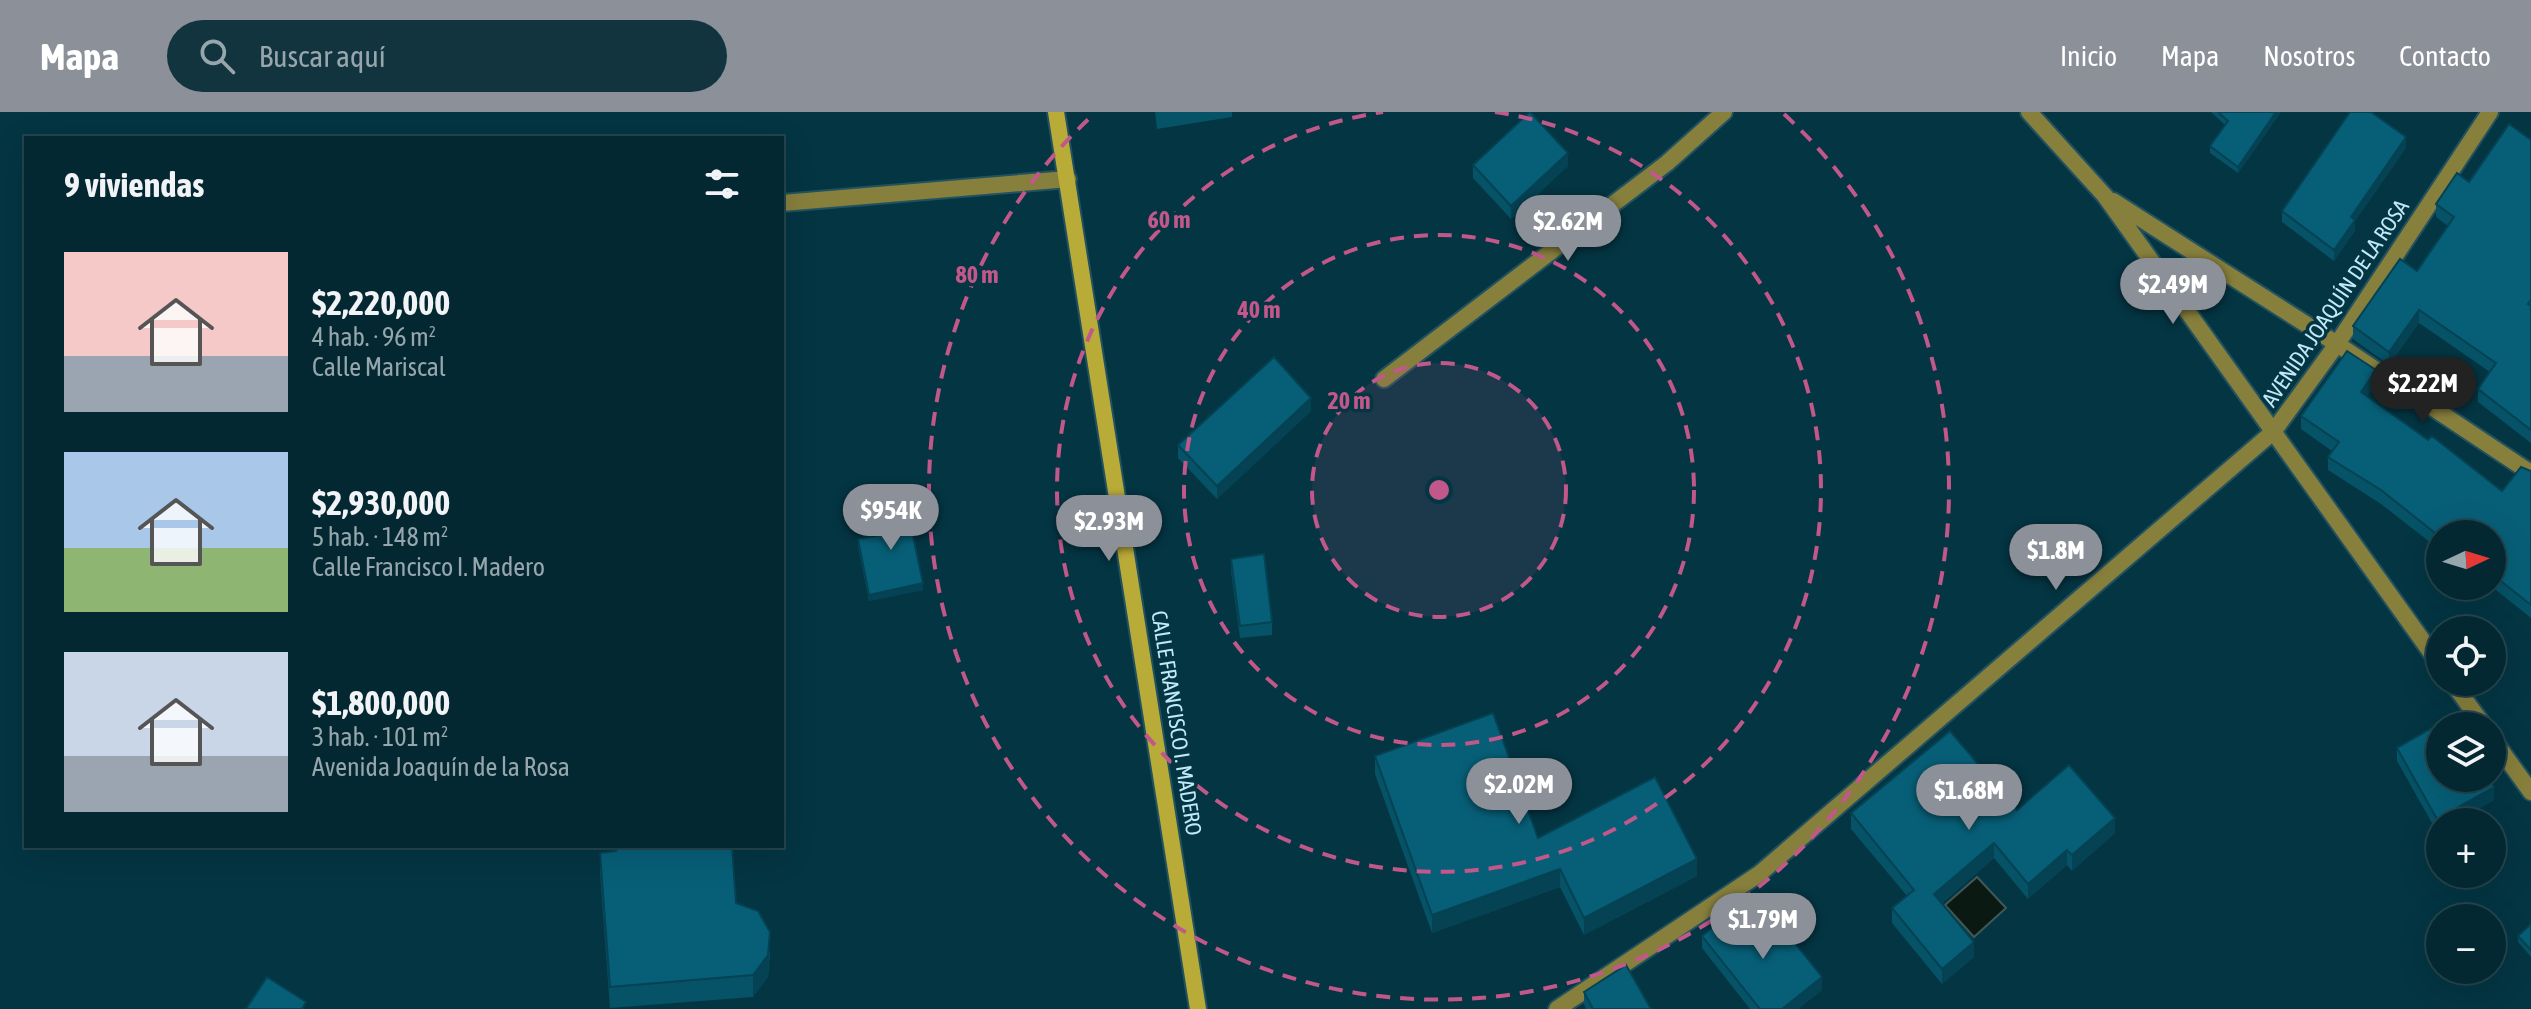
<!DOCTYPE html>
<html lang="es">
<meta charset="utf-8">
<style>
body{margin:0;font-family:"Asap Condensed",sans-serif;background:#11343e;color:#f1f3f6;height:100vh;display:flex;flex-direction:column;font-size:30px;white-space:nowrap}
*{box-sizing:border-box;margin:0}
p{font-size:26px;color:#97a6ac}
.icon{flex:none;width:44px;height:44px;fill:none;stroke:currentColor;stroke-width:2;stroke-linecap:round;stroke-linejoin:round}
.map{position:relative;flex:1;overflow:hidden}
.panel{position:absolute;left:24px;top:24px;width:760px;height:712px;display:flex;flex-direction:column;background:#032832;border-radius:0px;box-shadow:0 8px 32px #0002,0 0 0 2px #24444d}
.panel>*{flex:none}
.needle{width:52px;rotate:86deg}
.controls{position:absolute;left:2426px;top:408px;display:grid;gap:16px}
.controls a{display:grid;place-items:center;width:80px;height:80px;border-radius:50%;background:#032832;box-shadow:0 8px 32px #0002,0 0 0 2px #24444d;font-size:40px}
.price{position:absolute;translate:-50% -68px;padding:0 18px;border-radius:28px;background:#8c9099;color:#fff;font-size:26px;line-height:52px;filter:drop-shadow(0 2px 4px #0008)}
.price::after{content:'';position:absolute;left:50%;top:48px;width:24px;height:18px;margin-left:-12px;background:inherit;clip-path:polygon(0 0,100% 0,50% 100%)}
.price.active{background:#222;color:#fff}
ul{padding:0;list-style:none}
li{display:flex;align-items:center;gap:24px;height:200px;padding:0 40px}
li span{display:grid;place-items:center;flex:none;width:224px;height:160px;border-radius:0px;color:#555}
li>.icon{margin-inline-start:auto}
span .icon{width:96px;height:96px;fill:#fffc;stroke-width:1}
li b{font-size:34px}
h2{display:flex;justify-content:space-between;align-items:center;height:96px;padding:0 40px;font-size:34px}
header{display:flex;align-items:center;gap:48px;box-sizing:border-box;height:112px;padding:0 40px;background:#8c9099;color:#fff}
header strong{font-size:38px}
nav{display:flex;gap:44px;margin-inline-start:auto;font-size:28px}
.search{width:560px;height:72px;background:#11343e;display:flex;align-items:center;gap:20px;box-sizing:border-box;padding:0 28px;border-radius:44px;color:#97a6ac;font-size:30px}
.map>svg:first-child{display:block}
.water{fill:#0a1a13;stroke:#415857;stroke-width:2}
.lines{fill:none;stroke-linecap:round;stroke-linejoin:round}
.minor-casing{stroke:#225260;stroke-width:20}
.secondary-casing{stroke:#225260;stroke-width:20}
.minor{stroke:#877f3c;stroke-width:16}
.secondary{stroke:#b9ab38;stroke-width:16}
.wall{fill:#065266}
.shaded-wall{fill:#054253}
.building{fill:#075f77;stroke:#054253;stroke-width:2}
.ring{fill:none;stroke:#c2578a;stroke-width:4;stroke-dasharray:14 10}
.labels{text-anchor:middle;stroke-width:7;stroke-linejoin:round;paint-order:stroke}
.street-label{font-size:22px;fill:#c2e9f7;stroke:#043543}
.centre{fill:#c2578a;stroke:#043543;stroke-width:4}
.ring-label{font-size:24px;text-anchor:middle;font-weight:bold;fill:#c2578a;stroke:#043543;stroke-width:7;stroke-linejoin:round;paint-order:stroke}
</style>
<header>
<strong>Mapa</strong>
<div class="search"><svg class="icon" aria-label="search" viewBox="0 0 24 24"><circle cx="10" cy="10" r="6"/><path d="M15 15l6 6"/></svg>Buscar aquí</div>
<nav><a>Inicio</a><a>Mapa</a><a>Nosotros</a><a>Contacto</a></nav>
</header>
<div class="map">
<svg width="2531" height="897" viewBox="0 0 2531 897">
<rect width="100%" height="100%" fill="#043543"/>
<path class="water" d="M1977 765 2006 796 1974 825 1945 793Z"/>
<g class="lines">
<defs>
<path id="minor" d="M2029 0 2105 84 2440 553
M2113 89 2337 232 2531 361
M782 91 1068 67
M1384 267 1667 51 1724 0
M2452 570 2484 614
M2492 626 2531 680
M1557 897 1759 762 2273 320 2337 232 2490 0"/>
<path id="secondary" d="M1056 0 1198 897"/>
</defs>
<use href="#minor" class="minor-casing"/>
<use href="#secondary" class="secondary-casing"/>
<use href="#minor" class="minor"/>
<use href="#secondary" class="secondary"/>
</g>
<path class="wall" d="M1155 0H1232V5L1157 17Z
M2211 0H2281L2238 61 2210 41V34L2225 13Z
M2531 28V331L2478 290V277L2490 260 2419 211 2389 253 2353 227V214L2417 159 2448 114 2436 105V92Z
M2406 36 2355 109V119L2334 149 2282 110V99Z
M1473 53 1568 54 1511 107 1473 66Z
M2376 271 2367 284 2502 379 2531 359V506L2491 474H2492V422H2440V438L2381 392 2328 358V345L2332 339 2301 317V304Z
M1311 299 1217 387 1178 346V333Z
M874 397 923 478 869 489 858 434V427L878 423 874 404Z
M1231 447 1272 510V523L1240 526 1231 459Z
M2397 636 2494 688 2455 710H2440L2437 720 2397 649Z
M1375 644 1538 726 1697 764 1584 823 1560 775 1432 821 1375 662Z
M2017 698 2115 721 2072 759 2067 753 2028 787 1994 746 1942 791 1974 845 1942 872 1892 811V796L1907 784 1851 717V701Z
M614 734H732L736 791 770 841 768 865 753 885 610 896 600 762V741L614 739Z
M2531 812V845L2518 830V824Z
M1743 822 1822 878 1798 897H1750L1702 836V824Z
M1584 880 1651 897H1586L1584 892Z"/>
<path class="shaded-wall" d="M2276 0H2281L2238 61V55Z
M2406 25V36L2355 109V119L2334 149V138L2351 105Z
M1568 41V54L1511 107V94Z
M2419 198V211L2389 253V240Z
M2376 258V271L2361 293V280Z
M1311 286V299L1217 387V374Z
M923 471V478L869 489V483Z
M2494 675V688L2455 710H2440V718L2437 720V707Z
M2115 706V721L2072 759V743Z
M1994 731V746L1934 797V782Z
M2067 738V753L2028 787V772Z
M1697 747V764L1584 823V806Z
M1560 757V775L1432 821V803Z
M770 820 768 865 753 885V863Z
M1974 830V845L1942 872V857Z
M1822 865V878L1798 897H1782Z"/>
<path class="building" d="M1530 0 1568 41 1511 94 1473 53Z
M2218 0H2276L2238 55 2210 34 2228 9Z
M2350 0H2371L2406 25 2351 105 2355 108 2334 138 2282 99Z
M2509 12 2531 28V188L2528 192 2531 194V318L2478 277 2496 251 2419 198 2389 240 2353 214 2400 147 2417 159 2454 105 2436 92 2457 61 2469 70Z
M2347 239 2376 258 2361 280 2428 328 2432 324 2502 379 2521 355 2531 359V493L2492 462V422H2440V425L2381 378 2328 345 2339 330 2301 304Z
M1274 245 1311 286 1217 374 1178 333Z
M906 391 923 471 869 483 858 427 880 423 874 397Z
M1264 442 1272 510 1240 514 1231 447Z
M1493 601 1538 726 1655 665 1697 747 1584 806 1560 757 1432 803 1375 644Z
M2453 604 2459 614H2440V666H2488L2494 675 2437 707 2397 636Z
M1950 619 2017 698 2069 653 2115 706 2072 743 2067 738 2028 772 1994 731 1934 782 1974 830 1942 857 1892 796 1914 778 1851 701Z
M615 734H732L736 791 758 799 770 820 768 843 753 863 610 875 600 741 616 739Z
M1770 800 1822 865 1782 897H1760L1702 824 1728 803 1743 822Z
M2531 812V838L2518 824Z
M1626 853 1651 897H1593L1584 880Z
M267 865 306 890 302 897H246Z"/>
<circle cx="1439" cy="378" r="127" fill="#c2578a" fill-opacity=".12"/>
<g class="ring">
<circle cx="1439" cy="378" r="127"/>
<circle cx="1439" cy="378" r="255"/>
<path d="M1495 0A382 382 0 1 1 1383 0"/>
<path d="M1784 2A510 510 0 1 1 1094 2"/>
</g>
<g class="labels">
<g class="street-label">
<text transform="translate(2335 191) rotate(-56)" y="8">AVENIDA JOAQUÍN DE LA ROSA</text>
<text transform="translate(1177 611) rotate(81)" y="8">CALLE FRANCISCO I. MADERO</text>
</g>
</g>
<circle cx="1439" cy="378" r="12" class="centre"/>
<g class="ring-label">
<text x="1169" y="116">60 m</text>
<text x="977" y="171">80 m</text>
<text x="1259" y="206">40 m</text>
<text x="1349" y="297">20 m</text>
</g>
</svg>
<div class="controls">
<a><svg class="needle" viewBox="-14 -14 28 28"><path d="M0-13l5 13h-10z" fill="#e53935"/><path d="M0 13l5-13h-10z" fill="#97a6ac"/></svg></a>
<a><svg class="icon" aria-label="locate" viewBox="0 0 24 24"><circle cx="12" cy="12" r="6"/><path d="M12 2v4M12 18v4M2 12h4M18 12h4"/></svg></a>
<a><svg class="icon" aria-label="layers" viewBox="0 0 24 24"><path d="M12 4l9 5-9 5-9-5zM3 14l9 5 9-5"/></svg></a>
<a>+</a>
<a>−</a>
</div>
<b class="price" style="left:1568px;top:151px">$2.62M</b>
<b class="price" style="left:2173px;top:214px">$2.49M</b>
<b class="price active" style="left:2423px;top:313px">$2.22M</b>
<b class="price" style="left:891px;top:440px">$954K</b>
<b class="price" style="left:1109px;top:451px">$2.93M</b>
<b class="price" style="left:2056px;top:480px">$1.8M</b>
<b class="price" style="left:1519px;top:714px">$2.02M</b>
<b class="price" style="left:1969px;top:720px">$1.68M</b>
<b class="price" style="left:1763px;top:849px">$1.79M</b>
<section class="panel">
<h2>9 viviendas<svg class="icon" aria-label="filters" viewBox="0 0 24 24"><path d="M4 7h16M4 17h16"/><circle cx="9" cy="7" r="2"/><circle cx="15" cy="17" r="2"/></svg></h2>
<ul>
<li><span style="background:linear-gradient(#f6c9c9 65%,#9aa5b1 0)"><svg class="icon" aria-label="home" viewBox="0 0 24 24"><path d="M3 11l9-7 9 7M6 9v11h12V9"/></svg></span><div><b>$2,220,000</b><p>4 hab. · 96 m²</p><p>Calle Mariscal</p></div></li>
<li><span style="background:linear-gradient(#a9c7e8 60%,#8fb573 0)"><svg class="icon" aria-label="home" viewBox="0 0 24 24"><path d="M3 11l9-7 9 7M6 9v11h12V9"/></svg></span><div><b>$2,930,000</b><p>5 hab. · 148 m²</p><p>Calle Francisco I. Madero</p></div></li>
<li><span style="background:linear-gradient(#c9d6e8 65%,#9aa5b1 0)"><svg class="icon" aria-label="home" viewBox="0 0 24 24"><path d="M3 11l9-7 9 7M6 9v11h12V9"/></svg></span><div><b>$1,800,000</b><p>3 hab. · 101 m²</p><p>Avenida Joaquín de la Rosa</p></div></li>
</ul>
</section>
</div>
